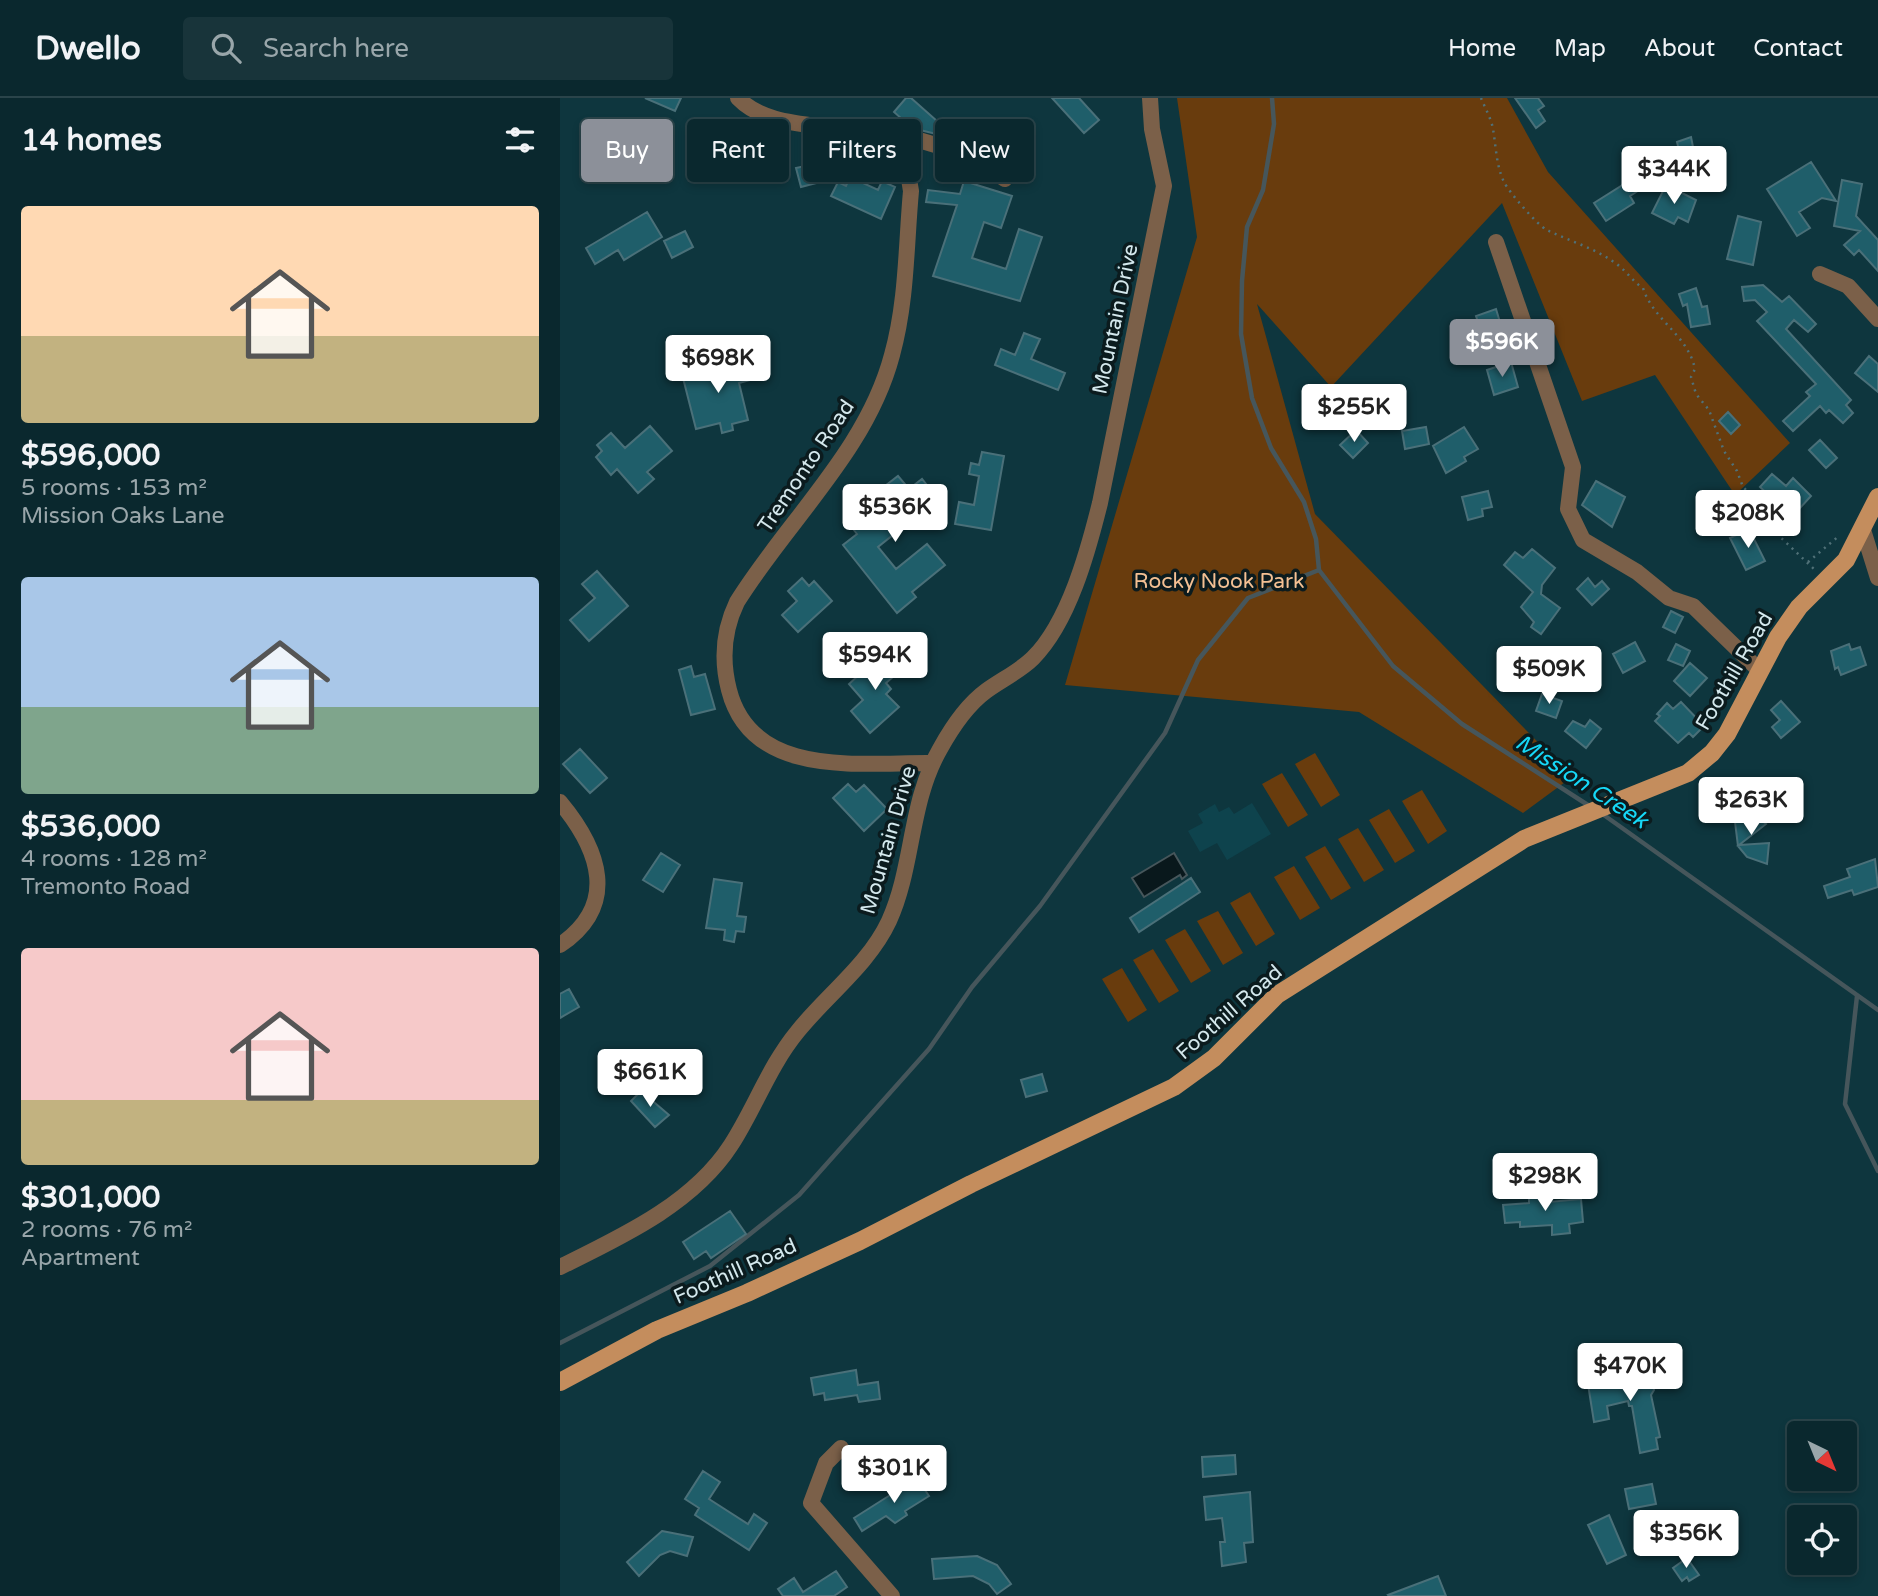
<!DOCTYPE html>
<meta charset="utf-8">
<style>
body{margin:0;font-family:"Varela Round",sans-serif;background:#18343a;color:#f1f3f6;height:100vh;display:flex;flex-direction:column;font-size:26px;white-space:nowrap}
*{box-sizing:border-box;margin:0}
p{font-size:23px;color:#99a6aa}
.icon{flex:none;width:38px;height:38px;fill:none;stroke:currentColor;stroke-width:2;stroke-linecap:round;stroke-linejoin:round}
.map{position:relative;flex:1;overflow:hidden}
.panel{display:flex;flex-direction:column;background:#0a282e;width:560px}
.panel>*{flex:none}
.hud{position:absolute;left:21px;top:21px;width:665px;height:63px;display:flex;gap:14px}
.needle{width:46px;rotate:137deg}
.controls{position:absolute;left:1227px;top:1323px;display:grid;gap:14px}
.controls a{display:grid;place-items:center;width:70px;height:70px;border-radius:7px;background:#0a282e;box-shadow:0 4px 10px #0003,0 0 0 2px #2a444a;font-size:35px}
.price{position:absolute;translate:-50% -60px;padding:0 16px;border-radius:7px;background:#fff;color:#222;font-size:23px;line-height:46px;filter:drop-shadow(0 2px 4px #0008)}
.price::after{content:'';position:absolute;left:50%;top:42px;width:21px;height:16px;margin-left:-10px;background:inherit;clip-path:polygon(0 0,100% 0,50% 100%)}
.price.active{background:#8c9099;color:#fff}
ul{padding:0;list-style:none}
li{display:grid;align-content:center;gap:14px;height:371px;padding:0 21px}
li span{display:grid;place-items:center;height:217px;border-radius:7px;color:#555}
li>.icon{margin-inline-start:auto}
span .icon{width:126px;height:126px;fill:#fffc;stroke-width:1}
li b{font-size:30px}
h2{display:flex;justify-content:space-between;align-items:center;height:84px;padding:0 21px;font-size:30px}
.pill{padding:0 24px;border-radius:7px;background:#0a282e;box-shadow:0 4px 10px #0003,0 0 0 2px #2a444a;font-size:24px;line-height:63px}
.pill.active{background:#8c9099;color:#fff}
header{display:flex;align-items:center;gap:42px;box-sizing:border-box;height:98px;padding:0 35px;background:#0a282e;border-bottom:2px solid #2a444a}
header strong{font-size:33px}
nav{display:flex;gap:38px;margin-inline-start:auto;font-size:24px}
.search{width:490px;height:63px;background:#18343a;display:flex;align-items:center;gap:18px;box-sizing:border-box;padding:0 24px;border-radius:7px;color:#99a6aa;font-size:26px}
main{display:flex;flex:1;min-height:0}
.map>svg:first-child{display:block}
.built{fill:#0e434d}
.green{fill:#693c0d}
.water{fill:#09181c;stroke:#46565b;stroke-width:2}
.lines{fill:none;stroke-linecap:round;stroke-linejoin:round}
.stream{stroke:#46565b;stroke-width:4.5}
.building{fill:#1f5e6a;stroke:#4a7079;stroke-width:2}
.path{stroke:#507178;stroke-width:2.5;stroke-dasharray:2 5;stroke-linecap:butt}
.minor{stroke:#7b6049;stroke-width:16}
.major{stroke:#c48d5d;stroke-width:18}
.labels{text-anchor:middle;stroke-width:7;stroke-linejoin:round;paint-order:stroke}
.street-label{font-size:21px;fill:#d4e8ed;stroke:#0b1b1e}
.park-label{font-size:21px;fill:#f4c093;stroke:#0b1b1e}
.water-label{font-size:23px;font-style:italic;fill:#16d8f7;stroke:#0b1b1e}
</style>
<header>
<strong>Dwello</strong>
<div class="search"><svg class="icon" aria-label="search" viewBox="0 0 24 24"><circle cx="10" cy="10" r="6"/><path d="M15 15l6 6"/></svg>Search here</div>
<nav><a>Home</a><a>Map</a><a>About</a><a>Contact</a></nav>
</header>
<main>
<section class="panel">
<h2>14 homes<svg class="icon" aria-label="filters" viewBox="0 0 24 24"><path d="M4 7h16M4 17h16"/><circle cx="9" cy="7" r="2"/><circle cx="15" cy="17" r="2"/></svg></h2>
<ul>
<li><span style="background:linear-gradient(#ffd9b3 60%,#c2b280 0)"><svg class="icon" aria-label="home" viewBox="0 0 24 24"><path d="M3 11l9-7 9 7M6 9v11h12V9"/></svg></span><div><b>$596,000</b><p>5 rooms · 153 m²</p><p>Mission Oaks Lane</p></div></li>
<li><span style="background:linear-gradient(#a9c7e8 60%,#7fa58c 0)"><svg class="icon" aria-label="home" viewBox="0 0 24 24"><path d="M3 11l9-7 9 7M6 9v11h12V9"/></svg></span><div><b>$536,000</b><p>4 rooms · 128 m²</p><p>Tremonto Road</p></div></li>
<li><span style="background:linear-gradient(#f6c9c9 70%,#c2b280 0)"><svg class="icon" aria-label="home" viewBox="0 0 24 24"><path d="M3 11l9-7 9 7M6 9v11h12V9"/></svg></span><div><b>$301,000</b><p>2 rooms · 76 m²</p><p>Apartment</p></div></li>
</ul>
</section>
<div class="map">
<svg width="1318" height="1498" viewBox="0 0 1318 1498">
<rect width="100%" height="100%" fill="#0e363e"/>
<path class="built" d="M692 705 711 736 667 762 657 745 640 754 628 733 643 725 638 716 655 706 659 714 669 709 674 716Z"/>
<path class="green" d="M617 0H947L988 74 1230 345 1175 397 1095 277 1022 303 942 105 771 289 697 206 755 416 1012 679 963 715 799 614 505 587 637 139Z
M755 655 780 697 761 709 735 666Z
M722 675 748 717 728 729 702 686Z
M862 692 887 733 868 746 842 703Z
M829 711 855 753 835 765 809 722Z
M798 730 824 772 804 784 778 741Z
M765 748 791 790 771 802 745 759Z
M734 768 760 810 740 822 714 779Z
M690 794 715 836 696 848 670 805Z
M658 813 683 855 663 867 637 823Z
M625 831 651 873 631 885 605 842Z
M593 851 619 893 599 905 573 862Z
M562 870 587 912 568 924 542 881Z"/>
<path class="water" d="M614 755 627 777 622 781 620 777 584 799 572 780Z"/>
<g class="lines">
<path class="stream" d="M712 0 714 26 703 92 687 129 682 183 681 236 692 300 711 350 744 404 756 441 759 472 833 568 902 626 1031 709
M1041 715 1318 912
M1297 898 1285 1006 1318 1073
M0 1245 150 1168 239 1097 369 951 412 889 480 808 605 635 638 562 688 500 759 472"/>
</g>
<path class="building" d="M85 0H121L115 13Z
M346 0H351L386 31 380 37 352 30 334 14Z
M492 0H519L539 22 524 35Z
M955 0H978L984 8 978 12 985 23 976 30Z
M208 33 223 38 213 71 198 66Z
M1131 39 1134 54 1139 53 1143 69 1124 73 1117 44Z
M264 64 268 82 241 89 236 70Z
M1251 64 1276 103 1262 100 1239 114 1250 130 1237 138 1207 91Z
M1077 78 1084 89 1070 98 1074 105 1046 123 1034 105Z
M290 79 318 92 322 83 335 89 321 121 271 98 278 84 286 88Z
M1282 82 1302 86 1296 118 1318 142V173L1299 152 1294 157 1284 147 1300 133 1274 128Z
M404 83 452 98 441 130 424 124 412 160 446 171 459 131 482 139 460 203 373 178 397 107 366 104 368 92 400 96Z
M1106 87 1136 102 1128 124 1118 119 1114 126 1092 115Z
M87 114 102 139 64 162 58 152 35 166 26 150Z
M1178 118 1201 124 1193 167 1167 161Z
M125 133 133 149 112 160 104 143Z
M1203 187 1222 204 1229 198 1256 226 1248 234 1234 222 1226 231 1291 302 1286 307 1293 315 1283 325 1269 312 1266 315 1260 308 1233 333 1223 323 1250 298 1246 294 1256 286 1197 223 1207 214 1195 202 1184 203 1182 189Z
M1136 190 1142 209 1147 208 1150 226 1131 229 1127 206 1123 208 1119 196Z
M936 211 946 244 927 250 916 218Z
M464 235 480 241 471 261 505 275 498 292 435 267 441 251 455 257Z
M176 256 180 272 187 270 190 282 179 285 188 322 172 326 173 332 162 335 160 325 136 331 123 280 161 271 159 260Z
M1309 258 1318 266V294L1295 275Z
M951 264 958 289 934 297 927 272Z
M1168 314 1180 327 1171 336 1159 323Z
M90 328 112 353 87 374 94 381 78 395 57 371 51 377 36 359 42 353 37 347 51 335 65 350Z
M866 329 869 346 845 351 842 333Z
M904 329 918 351 904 359 906 363 886 375 873 348Z
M796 332 808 345 793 360 780 347Z
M1260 342 1277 360 1266 370 1249 352Z
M422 354 444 358 431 432 395 426 399 404 414 407 419 378 409 376 411 365 419 367Z
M1212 376 1226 388 1233 380 1251 398 1229 422 1212 407 1215 403 1200 389Z
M338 378 349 391 362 381 378 401 318 449 336 471 367 446 385 467 352 494 356 499 337 515 283 447 297 436 290 427 301 418 307 426 328 410 316 395Z
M1036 383 1065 399 1052 429 1022 407Z
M928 393 932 409 922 411 923 418 908 422 902 399Z
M1189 431 1205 463 1186 472 1170 440Z
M972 451 995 470 982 487 981 496 1000 510 981 536 971 529 974 524 961 509 973 494 944 467 955 454 963 460Z
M37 473 68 508 29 543 10 522 35 500 22 486Z
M242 480 249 488 254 483 272 503 238 534 222 517 237 503 228 493Z
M1028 480 1035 489 1042 483 1049 491 1032 507 1017 491Z
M1111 513 1123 519 1115 535 1103 529Z
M1075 544 1085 563 1063 575 1053 556Z
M1116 546 1130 553 1123 568 1108 562Z
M1289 546 1291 552 1300 549 1306 567 1281 577 1278 569 1275 571 1271 553Z
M325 553 342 571 326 585 331 591 326 596 339 609 310 635 291 613 303 602 289 586Z
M1130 565 1147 580 1130 598 1114 583Z
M131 568 134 579 145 576 155 611 131 617 119 572Z
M982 596 1002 603 996 620 976 613Z
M1221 603 1240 624 1221 640 1212 629 1220 622 1211 612Z
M1121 604 1144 628 1133 639 1129 635 1118 645 1095 623 1100 618 1097 616 1107 605 1113 611Z
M1030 622 1041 631 1026 650 1005 633 1013 623 1025 629Z
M20 651 47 680 30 695 3 666Z
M288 686 296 694 304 687 327 711 304 733 273 700Z
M1173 688 1183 697 1172 709 1162 700Z
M1189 711 1206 726 1179 747 1209 745 1207 766 1187 759 1178 748 1175 724Z
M101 755 120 767 103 794 83 782Z
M1315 761 1318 789 1294 797 1292 792 1268 800 1264 788 1290 779 1287 771Z
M631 780 640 794 579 834 570 820Z
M154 781 182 785 177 818 186 819 184 834 176 833 174 844 164 842 165 832 146 830Z
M9 891 19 909 0 920V896Z
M482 976 487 993 466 999 461 982Z
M81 993 109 1017 95 1029 71 1003Z
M988 1095 989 1104 1021 1101 1023 1124 1009 1126 1010 1135 992 1137V1127L960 1129V1124L945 1125 943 1107 969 1105V1096Z
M170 1113 186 1136 151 1160 146 1153 134 1161 123 1144Z
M1098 1268 1101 1282 1092 1284 1094 1292 1091 1297 1100 1339 1096 1340 1098 1351 1080 1355 1072 1308H1069L1068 1303 1047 1308 1049 1321 1034 1324 1027 1280 1042 1277 1045 1287 1076 1280 1075 1273Z
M296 1272 298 1287 318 1284 320 1301 299 1304 297 1297 265 1302 264 1295 254 1297 251 1280Z
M675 1357 676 1376 643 1379 642 1359Z
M143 1373 160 1384 149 1401 188 1426 194 1416 207 1425 189 1452 135 1417 139 1410 125 1401Z
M357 1380 369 1398 345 1413 347 1417 335 1425 326 1418 302 1433 294 1420Z
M1092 1386 1096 1406 1069 1411 1065 1391Z
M690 1394 693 1444 684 1445 686 1464 662 1468 660 1444H665L662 1420 646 1422 644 1399Z
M1049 1417 1066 1457 1047 1466 1028 1427Z
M102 1433 133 1439 127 1458 110 1453 100 1457 79 1478 67 1464Z
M417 1458 437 1467 451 1486 437 1496 429 1486 413 1478 374 1481 372 1461Z
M1127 1460 1139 1477 1129 1483 1127 1479 1122 1483 1113 1470Z
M276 1473 287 1489 274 1498H223L218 1491 234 1480 243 1494Z
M878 1478 886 1498H829L828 1497Z"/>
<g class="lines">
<path class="path" d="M921 0C925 10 931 20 933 31 936 48 936 67 944 84 949 94 977 127 987 132 1009 143 1035 150 1055 165 1066 172 1072 183 1083 190 1093 222 1128 237 1135 271L1131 279 1136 296 1149 312 1164 353 1177 373 1183 389 1204 410 1217 436 1255 472
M1248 464 1280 437"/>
<path class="minor" d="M178 0C227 51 340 0 351 93 346 147 347 203 332 257 307 352 228 422 177 504 163 533 161 561 169 592 192 682 302 664 372 665
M336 52 352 40 409 57 445 81 460 63 423 34 398 54
M936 144 1013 369 1008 411 1023 442 1077 474 1109 500 1133 508 1199 572
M1260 176 1288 188 1318 221
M1303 432 1318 480
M0 704C40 752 59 807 0 847
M0 1169C61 1139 133 1106 171 1047 195 1010 209 968 238 933 267 897 309 866 329 823 354 768 349 705 380 651 391 631 407 607 426 593 441 582 460 573 473 560 509 524 528 453 540 405L604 88 592 31 590 0
M281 1350 266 1365 251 1405 332 1498"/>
<path class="major" d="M0 1284 97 1232 187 1195 300 1143 411 1086 614 989 654 960 717 897 964 741 1128 675 1152 655 1167 636 1218 539 1239 509 1286 462 1318 399"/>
</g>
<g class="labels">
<g class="street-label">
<text transform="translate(555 221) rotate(-78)" y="7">Mountain Drive</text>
<text transform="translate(246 368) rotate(-56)" y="7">Tremonto Road</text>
<text transform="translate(1174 573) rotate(-60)" y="7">Foothill Road</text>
<text transform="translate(328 742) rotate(-74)" y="7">Mountain Drive</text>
<text transform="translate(669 914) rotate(-41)" y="7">Foothill Road</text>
<text transform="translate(175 1173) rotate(-24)" y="7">Foothill Road</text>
</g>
<g class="park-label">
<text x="659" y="490">Rocky Nook Park</text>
</g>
<g class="water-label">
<text transform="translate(1022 683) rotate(33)" y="8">Mission Creek</text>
</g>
</g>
</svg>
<div class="controls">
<a><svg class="needle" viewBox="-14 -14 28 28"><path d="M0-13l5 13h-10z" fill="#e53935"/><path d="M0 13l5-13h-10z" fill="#99a6aa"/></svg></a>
<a><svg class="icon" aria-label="locate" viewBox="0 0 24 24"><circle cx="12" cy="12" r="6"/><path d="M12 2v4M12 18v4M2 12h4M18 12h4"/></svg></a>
</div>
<b class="price" style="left:1114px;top:108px">$344K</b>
<b class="price active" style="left:942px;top:281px">$596K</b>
<b class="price" style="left:158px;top:297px">$698K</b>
<b class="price" style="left:794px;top:346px">$255K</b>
<b class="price" style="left:335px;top:446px">$536K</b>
<b class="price" style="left:1188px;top:452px">$208K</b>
<b class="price" style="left:315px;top:594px">$594K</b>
<b class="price" style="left:989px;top:608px">$509K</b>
<b class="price" style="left:1191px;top:739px">$263K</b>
<b class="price" style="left:90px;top:1011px">$661K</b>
<b class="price" style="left:985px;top:1115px">$298K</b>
<b class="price" style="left:1070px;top:1305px">$470K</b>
<b class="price" style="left:334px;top:1407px">$301K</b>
<b class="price" style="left:1126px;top:1472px">$356K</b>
<div class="hud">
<a class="pill active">Buy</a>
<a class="pill">Rent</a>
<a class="pill">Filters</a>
<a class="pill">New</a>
</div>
</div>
</main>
